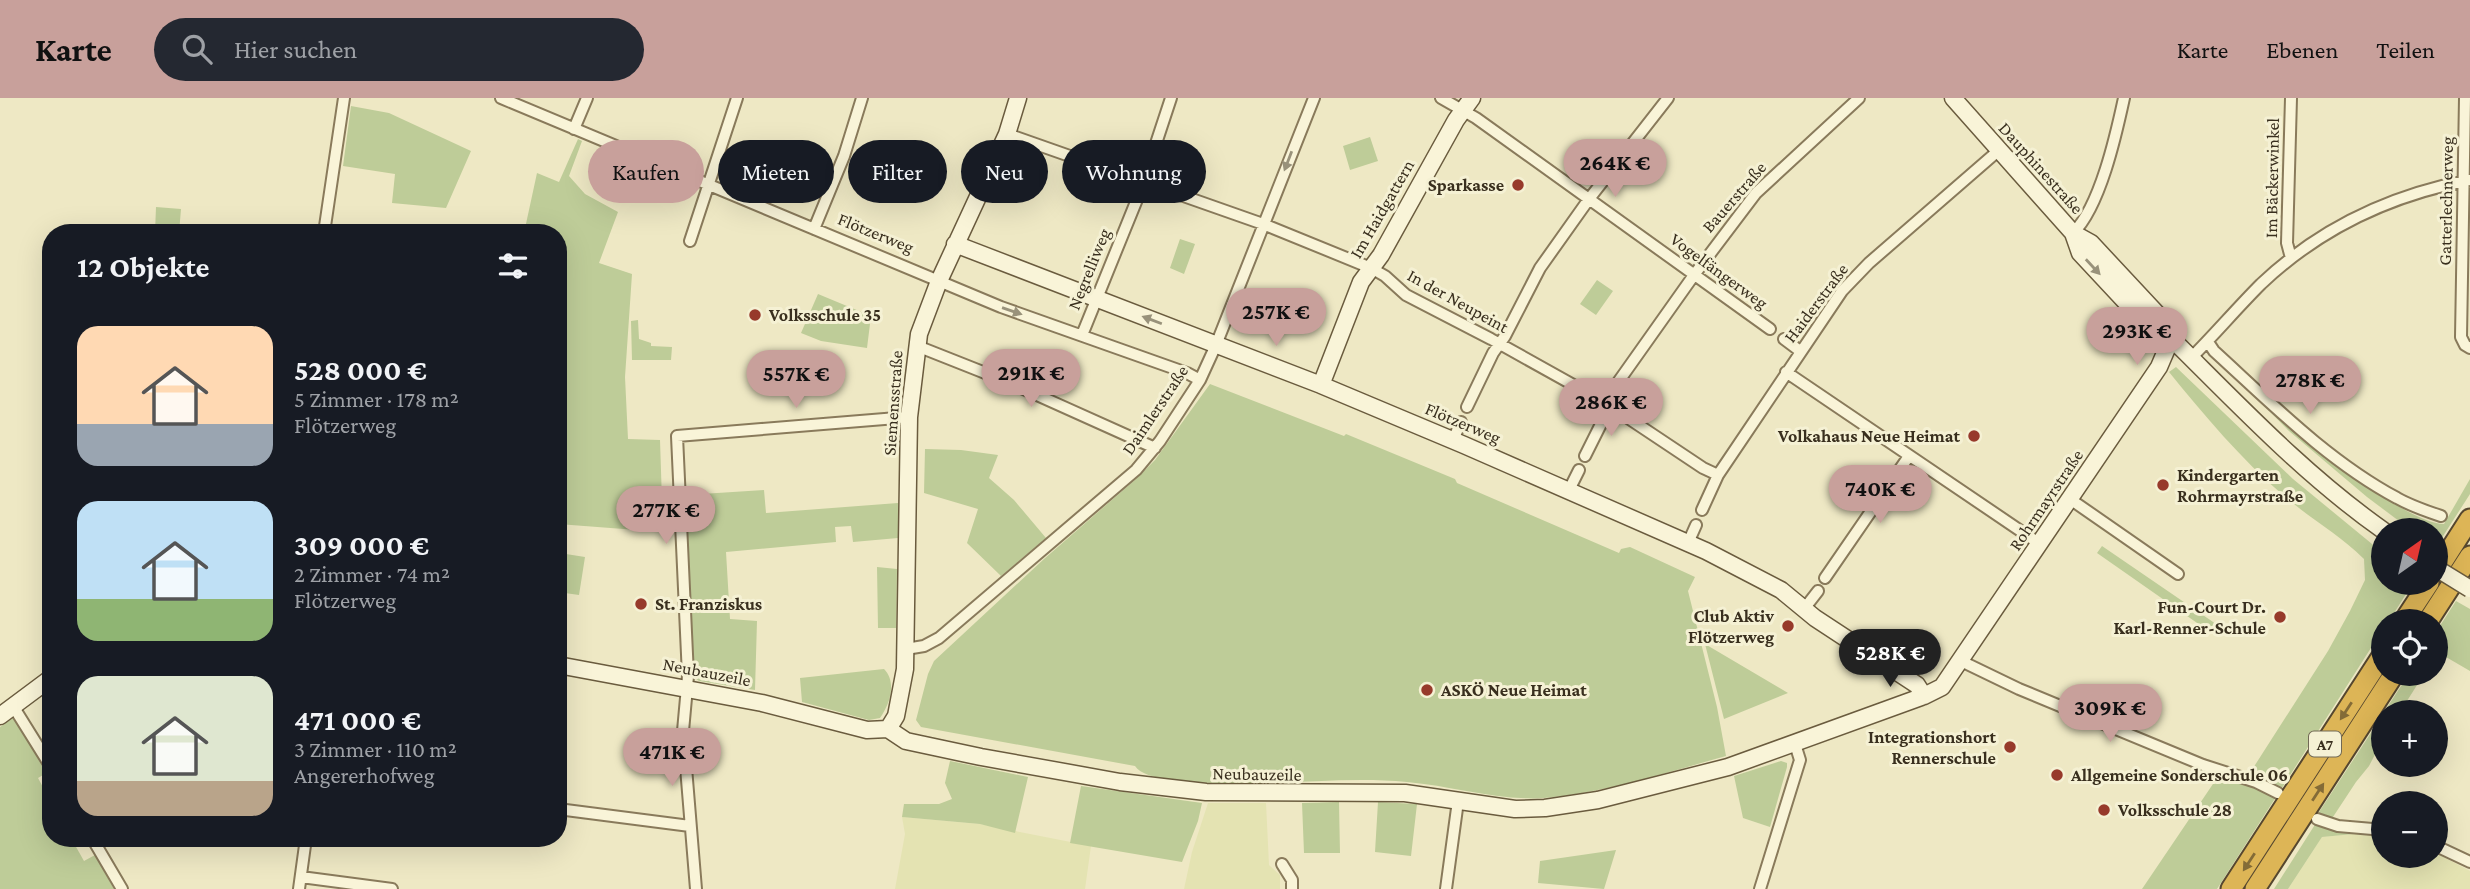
<!DOCTYPE html>
<html lang="de">
<meta charset="utf-8">
<style>
body{margin:0;font-family:"Crimson Pro",serif;background:#242831;color:#f1f3f6;height:100vh;display:flex;flex-direction:column;font-size:26px;white-space:nowrap}
*{box-sizing:border-box;margin:0}
p{font-size:23px;color:#9ea1a6}
.icon{flex:none;width:38px;height:38px;fill:none;stroke:currentColor;stroke-width:2;stroke-linecap:round;stroke-linejoin:round}
.map{position:relative;flex:1;overflow:hidden}
.panel{position:absolute;left:42px;top:126px;width:525px;height:623px;display:flex;flex-direction:column;background:#171b24;border-radius:28px;box-shadow:0 7px 28px #0002}
.panel>*{flex:none}
.hud{position:absolute;left:588px;top:42px;width:665px;height:63px;display:flex;gap:14px}
.needle{width:46px;rotate:34deg}
.tools{position:absolute;left:2371px;top:420px;display:grid;gap:14px}
.tools a{display:grid;place-items:center;width:77px;height:77px;border-radius:50%;background:#171b24;box-shadow:0 7px 28px #0002;font-size:35px}
.price{position:absolute;translate:-50% -60px;padding:0 16px;border-radius:24px;background:#c8a09b;color:#111;font-size:23px;line-height:46px;filter:drop-shadow(0 2px 4px #0008)}
.price::after{content:'';position:absolute;left:50%;top:42px;width:21px;height:16px;margin-left:-10px;background:inherit;clip-path:polygon(0 0,100% 0,50% 100%)}
.price.active{background:#222;color:#fff}
ul{padding:0;list-style:none}
li{display:flex;align-items:center;gap:21px;height:175px;padding:0 35px}
li span{display:grid;place-items:center;flex:none;width:196px;height:140px;border-radius:21px;color:#555}
li>.icon{margin-inline-start:auto}
span .icon{width:84px;height:84px;fill:#fffc;stroke-width:1}
li b{font-size:30px}
h2{display:flex;justify-content:space-between;align-items:center;height:84px;padding:0 35px;font-size:30px}
.tag{padding:0 24px;border-radius:32px;background:#171b24;box-shadow:0 7px 28px #0002;font-size:24px;line-height:63px}
.tag.active{background:#c8a09b;color:#111}
header{display:flex;align-items:center;gap:42px;box-sizing:border-box;height:98px;padding:0 35px;background:#c8a09b;color:#111}
header strong{font-size:33px}
nav{display:flex;gap:38px;margin-inline-start:auto;font-size:24px}
.search{width:490px;height:63px;background:#242831;display:flex;align-items:center;gap:18px;box-sizing:border-box;padding:0 24px;border-radius:38px;color:#9ea1a6;font-size:26px}
.map>svg:first-child{display:block}
.farmland{fill:#e4e3b2}
.green{fill:#becc98}
.lines{fill:none;stroke-linecap:round;stroke-linejoin:round}
.street-casing{stroke:#897a5b;stroke-width:14}
.secondary-casing{stroke:#6a5b3e;stroke-width:19}
.highway-casing{stroke:#56472f;stroke-width:23}
.street{stroke:#f9f4d8;stroke-width:10}
.secondary{stroke:#f9f4d8;stroke-width:16}
.highway{stroke:#ddb556;stroke-width:19}
.secondary-bridge-casing{stroke:#6a5b3e;stroke-width:19;stroke-linecap:butt}
.secondary-bridge{stroke:#f9f4d8;stroke-width:16}
.oneway{fill:#99927b}
.oneway2{fill:#836b37}
.poi-dot{fill:#973a2b;stroke:#f5f1d4;stroke-width:2.5}
.labels{text-anchor:middle;stroke-width:6;stroke-linejoin:round;paint-order:stroke}
.shield{fill:#f5f1d4;stroke:#716955;stroke-width:2}
.shield-label{font-size:16px;font-weight:bold;fill:#392f1e}
.street-label{font-size:18px;fill:#392f1e;stroke:#f5f1d4}
.poi-label{font-size:18px;font-weight:bold;fill:#392f1e;stroke:#f5f1d4;text-anchor:start}
</style>
<header>
<strong>Karte</strong>
<div class="search"><svg class="icon" aria-label="search" viewBox="0 0 24 24"><circle cx="10" cy="10" r="6"/><path d="M15 15l6 6"/></svg>Hier suchen</div>
<nav><a>Karte</a><a>Ebenen</a><a>Teilen</a></nav>
</header>
<div class="map">
<svg width="2470" height="791" viewBox="0 0 2470 791">
<rect width="100%" height="100%" fill="#eee8c4"/>
<path class="farmland" d="M1208 705H1266L1269 767 1280 777V791H1184L1192 754Z
M902 719 980 726 1091 748 1085 791H895L905 736Z
M2357 733 2383 736 2384 758H2436V755L2470 773V791H2288L2322 739 2354 736Z"/>
<path class="green" d="M351 8 389 15 471 53 446 110 392 105 395 76 343 68Z
M1370 39 1378 63 1350 72 1343 48Z
M578 41 582 43 569 78 585 96 618 114 599 165 632 176 625 279 628 341 660 342 663 434 558 426V135H524L537 75 559 84Z
M156 109 181 111 179 135H155Z
M1180 141 1195 146 1184 176 1170 170Z
M1597 182 1613 193 1596 217 1580 206Z
M818 196 871 218 867 250 821 243 801 235Z
M638 222 639 241 651 245V248L672 249 671 262H632L631 223Z
M2211 254C2255 292 2392 425 2444 426L2470 381V396L2436 449V432H2411L2367 399 2289 333Z
M2176 269 2293 381 2383 455 2384 485H2413L2389 523H2384L2383 531 2280 693 2248 678 2328 553 2350 513 2365 482 2364 461C2339 436 2309 420 2283 397 2241 361 2204 317 2169 274Z
M1210 286 1344 338 1346 336 1455 381 1457 385 1619 455 1621 451 1630 449 1695 479 1688 493 1717 609 1726 658C1667 674 1606 695 1544 700 1498 703 1453 688 1407 684 1356 679 1304 685 1253 685 1228 685 1148 688 1135 668L921 629 916 622 928 576 934 563 1044 461 1136 381 1155 362Z
M925 351 961 352 998 357 989 380 1014 402 1046 440 1001 478 967 445 978 411 924 395Z
M764 392 766 415 898 405V440L853 444 851 428 835 429 836 444 726 454 730 521 757 523 755 592 699 583 695 580 693 568 686 397Z
M2102 448 2216 526 2210 534 2097 455Z
M558 450 567 451 566 456 585 459 579 497 558 494Z
M877 469 897 471 896 530H878Z
M2456 503 2470 511V573L2446 559 2436 558V534Z
M1705 546 1788 595 1724 621Z
M884 571C897 584 890 606 880 620L869 622 802 604 800 580Z
M2409 576H2424L2400 614H2384Z
M2384 615 2383 641 2369 668 2356 684 2331 722 2317 717Z
M13 620 18 623 48 674 38 680 51 704V740H71L84 763 95 757 114 791H0V629Z
M950 663 1028 679 1015 735 980 726 902 719 904 706H939L952 701 945 685Z
M1781 663 1787 665V669L1770 729 1743 720 1734 678Z
M2226 678 2266 691 2276 699 2217 791H2142L2217 680Z
M1081 688 1202 705 1198 723 1182 764 1070 745Z
M1339 704 1340 755H1304L1302 705Z
M1378 704 1417 706 1411 758 1375 754Z
M2316 725 2357 733 2354 736 2322 739 2288 791H2274Z
M1616 752 1604 791 1538 785 1540 763Z"/>
<g class="lines">
<defs>
<path id="street" d="M501 0 1001 209 1187 275 1200 282
M1441 0 1476 20 1770 231
M2291 0 2287 145 2291 160
M2465 0 2461 239 2465 247 2470 250
M574 31 587 0
M1007 36 1263 126 1371 170 1385 178 1406 197 1491 241 1604 304 1703 370 1718 377
M814 131 844 58 862 0
M324 135 344 0
M2073 135C2100 109 2116 37 2124 0
M690 143 737 0
M1082 237 1140 94 1171 0
M1784 241 1800 253
M2208 244 2214 253C2271 305 2328 363 2397 400 2411 408 2426 413 2441 418
M917 248 1008 284 1155 350
M2191 260C2215 236 2237 210 2261 186 2320 130 2391 97 2470 82
M1786 274 2040 446
M1604 304 1694 177 1756 95 1859 0
M1467 309 1493 255 1505 238 1540 170 1589 101 1668 0
M1453 342 1461 324
M1585 358 1610 308
M1569 392 1579 372
M2070 401 2178 476
M1702 412 1718 377 1842 193 1869 165 1998 53
M1688 445 1696 427
M1825 480 1909 358
M1804 511 1818 493
M906 551 924 548 939 540 1136 372 1160 343 1200 282 1216 247 1314 0
M1961 563 2019 591 2203 667 2256 684 2278 695
M13 608 51 669
M558 711 690 728
M2317 721 2338 728 2384 732
M92 740 122 791
M2436 748 2470 764
M1282 766 1292 782V791
M301 779 392 791
M299 791 306 740
M696 791 683 633 688 578 677 338 909 319
M1446 791 1458 703
M1760 791 1800 662 1795 646"/>
<path id="secondary" d="M1953 0 2073 135 2091 145 2160 219 2167 236
M2073 135 2080 155 2150 230 2167 236C2237 305 2303 376 2384 433
M955 146 1321 287 1464 347 1706 453 1781 492 1815 520 1917 587 1924 598
M1321 287 1361 184 1381 157 1456 22 1472 0
M558 567 762 605 867 632 888 631 906 643 981 659 1120 684 1206 694 1405 695 1515 711 1545 710 1598 702 1728 669 1924 598 1942 589 2159 269 2171 241
M0 618 51 580
M888 631 896 618 905 571 909 319 919 236 939 183 1007 36 1018 0"/>
<path id="highway" d="M2436 474 2470 421
M2404 523 2429 485
M2428 523 2470 458
M2231 791 2384 555
M2255 791 2394 576"/>
</defs>
<use href="#street" class="street-casing"/>
<use href="#secondary" class="secondary-casing"/>
<use href="#highway" class="highway-casing"/>
<use href="#street" class="street"/>
<use href="#secondary" class="secondary"/>
<use href="#highway" class="highway"/>
<defs>
<path id="secondary-bridge" d="M2436 470 2470 491"/>
</defs>
<use href="#secondary-bridge" class="secondary-bridge-casing"/>
<use href="#secondary-bridge" class="secondary-bridge"/>
</g>
<defs><path id="oneway-solid" d="M-6-.8H1V-3.2L6.5 0L1 3.2V.8H-6Z" transform="scale(1.75)"/></defs>
<g class="oneway">
<use href="#oneway-solid" transform="translate(1288 63) rotate(111)"/>
<use href="#oneway-solid" transform="translate(2093 169) rotate(47)"/>
<use href="#oneway-solid" transform="translate(1012 213) rotate(19)"/>
<use href="#oneway-solid" transform="translate(1152 222) rotate(-159)"/>
</g>
<g class="oneway2">
<use href="#oneway-solid" transform="translate(2346 613) rotate(123)"/>
<use href="#oneway-solid" transform="translate(2318 694) rotate(-57)"/>
<use href="#oneway-solid" transform="translate(2249 764) rotate(123)"/>
</g>
<g class="poi-dot">
<circle cx="1518" cy="87" r="7"/>
<circle cx="755" cy="217" r="7"/>
<circle cx="1974" cy="338" r="7"/>
<circle cx="2163" cy="387" r="7"/>
<circle cx="641" cy="506" r="7"/>
<circle cx="2280" cy="519" r="7"/>
<circle cx="1788" cy="528" r="7"/>
<circle cx="1427" cy="592" r="7"/>
<circle cx="2010" cy="649" r="7"/>
<circle cx="2057" cy="677" r="7"/>
<circle cx="2104" cy="712" r="7"/>
</g>
<g class="labels">
<rect class="shield" x="2309" y="633.5" width="32" height="25" rx="5"/>
<g class="shield-label">
<text x="2325" y="652">A7</text>
</g>
<g class="street-label">
<text transform="translate(2041 70) rotate(48)" y="6">Dauphinestraße</text>
<text transform="translate(2272 80) rotate(-89)" y="6">Im Bäckerwinkel</text>
<text transform="translate(1734 99) rotate(-49)" y="6">Bauerstraße</text>
<text transform="translate(2446 103) rotate(-89)" y="6">Gatterlechnerweg</text>
<text transform="translate(1382 111) rotate(-60)" y="6">Im Haidgattern</text>
<text transform="translate(876 135) rotate(22)" y="6">Flötzerweg</text>
<text transform="translate(1089 171) rotate(-68)" y="6">Negrelliweg</text>
<text transform="translate(1719 173) rotate(36)" y="6">Vogelfängerweg</text>
<text transform="translate(1458 203) rotate(29)" y="6">In der Neupeint</text>
<text transform="translate(1816 205) rotate(-53)" y="6">Haiderstraße</text>
<text transform="translate(893 305) rotate(-86)" y="6">Siemensstraße</text>
<text transform="translate(1155 312) rotate(-56)" y="6">Daimlerstraße</text>
<text transform="translate(1463 325) rotate(23)" y="6">Flötzerweg</text>
<text transform="translate(2046 402) rotate(-56)" y="6">Rohrmayrstraße</text>
<text transform="translate(707 574) rotate(11)" y="6">Neubauzeile</text>
<text transform="translate(1257 676) rotate(1)" y="6">Neubauzeile</text>
</g>
<g class="poi-label">
<text x="1504" y="93" text-anchor="end">Sparkasse</text>
<text x="769" y="223">Volksschule 35</text>
<text x="1960" y="344" text-anchor="end">Volkahaus Neue Heimat</text>
<text x="2177" y="383">Kindergarten<tspan x="2177" dy="21">Rohrmayrstraße</tspan></text>
<text x="655" y="512">St. Franziskus</text>
<text x="2266" y="515" text-anchor="end">Fun-Court Dr.<tspan x="2266" dy="21">Karl-Renner-Schule</tspan></text>
<text x="1774" y="524" text-anchor="end">Club Aktiv<tspan x="1774" dy="21">Flötzerweg</tspan></text>
<text x="1441" y="598">ASKÖ Neue Heimat</text>
<text x="1996" y="645" text-anchor="end">Integrationshort<tspan x="1996" dy="21">Rennerschule</tspan></text>
<text x="2071" y="683">Allgemeine Sonderschule 06</text>
<text x="2118" y="718">Volksschule 28</text>
</g>
</g>
</svg>
<div class="tools">
<a><svg class="needle" viewBox="-14 -14 28 28"><path d="M0-13l5 13h-10z" fill="#e53935"/><path d="M0 13l5-13h-10z" fill="#9ea1a6"/></svg></a>
<a><svg class="icon" aria-label="locate" viewBox="0 0 24 24"><circle cx="12" cy="12" r="6"/><path d="M12 2v4M12 18v4M2 12h4M18 12h4"/></svg></a>
<a>+</a>
<a>−</a>
</div>
<b class="price" style="left:1615px;top:101px">264K €</b>
<b class="price" style="left:1276px;top:250px">257K €</b>
<b class="price" style="left:2137px;top:269px">293K €</b>
<b class="price" style="left:1031px;top:311px">291K €</b>
<b class="price" style="left:796px;top:312px">557K €</b>
<b class="price" style="left:2310px;top:318px">278K €</b>
<b class="price" style="left:1611px;top:340px">286K €</b>
<b class="price" style="left:1880px;top:427px">740K €</b>
<b class="price" style="left:666px;top:448px">277K €</b>
<b class="price active" style="left:1890px;top:591px">528K €</b>
<b class="price" style="left:2110px;top:646px">309K €</b>
<b class="price" style="left:672px;top:690px">471K €</b>
<div class="hud">
<a class="tag active">Kaufen</a>
<a class="tag">Mieten</a>
<a class="tag">Filter</a>
<a class="tag">Neu</a>
<a class="tag">Wohnung</a>
</div>
<section class="panel">
<h2>12 Objekte<svg class="icon" aria-label="filters" viewBox="0 0 24 24"><path d="M4 7h16M4 17h16"/><circle cx="9" cy="7" r="2"/><circle cx="15" cy="17" r="2"/></svg></h2>
<ul>
<li><span style="background:linear-gradient(#ffd9b3 70%,#9aa5b1 0)"><svg class="icon" aria-label="home" viewBox="0 0 24 24"><path d="M3 11l9-7 9 7M6 9v11h12V9"/></svg></span><div><b>528 000 €</b><p>5 Zimmer · 178 m²</p><p>Flötzerweg</p></div></li>
<li><span style="background:linear-gradient(#bfe0f5 70%,#8fb573 0)"><svg class="icon" aria-label="home" viewBox="0 0 24 24"><path d="M3 11l9-7 9 7M6 9v11h12V9"/></svg></span><div><b>309 000 €</b><p>2 Zimmer · 74 m²</p><p>Flötzerweg</p></div></li>
<li><span style="background:linear-gradient(#dfe7d0 75%,#b9a48a 0)"><svg class="icon" aria-label="home" viewBox="0 0 24 24"><path d="M3 11l9-7 9 7M6 9v11h12V9"/></svg></span><div><b>471 000 €</b><p>3 Zimmer · 110 m²</p><p>Angererhofweg</p></div></li>
</ul>
</section>
</div>
